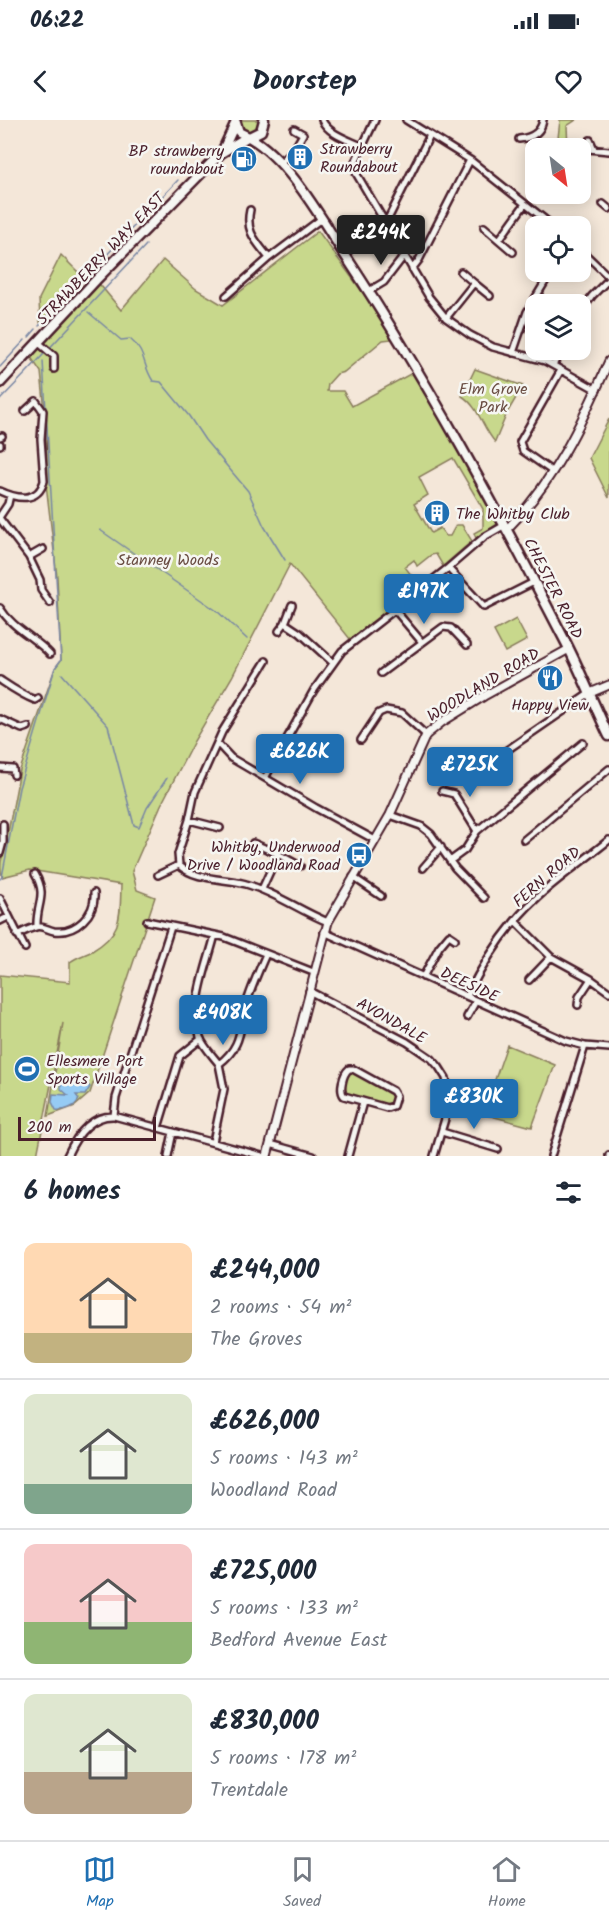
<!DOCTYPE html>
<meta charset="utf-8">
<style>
body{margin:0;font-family:Kalam,sans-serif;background:#f2f2f3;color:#1f2937;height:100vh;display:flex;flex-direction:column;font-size:22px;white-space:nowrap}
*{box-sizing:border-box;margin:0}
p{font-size:20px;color:#747a83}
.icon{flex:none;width:33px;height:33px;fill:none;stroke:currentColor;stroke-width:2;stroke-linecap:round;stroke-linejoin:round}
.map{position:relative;height:1036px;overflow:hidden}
.drawer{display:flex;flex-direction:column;background:#fff;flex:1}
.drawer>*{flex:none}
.needle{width:39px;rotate:150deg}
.tools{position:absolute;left:525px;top:18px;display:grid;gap:12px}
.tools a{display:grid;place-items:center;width:66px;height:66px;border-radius:12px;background:#fff;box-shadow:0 3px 15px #0003;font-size:30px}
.scale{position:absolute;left:18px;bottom:15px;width:138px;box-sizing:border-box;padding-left:6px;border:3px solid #4a1f2b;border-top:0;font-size:16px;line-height:21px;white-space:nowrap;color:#4a1f2b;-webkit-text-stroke:4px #f6f6f2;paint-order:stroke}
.price{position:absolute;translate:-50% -51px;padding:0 14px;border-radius:6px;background:#1f6fb2;color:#fff;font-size:20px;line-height:39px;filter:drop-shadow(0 2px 3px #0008)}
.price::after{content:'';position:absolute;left:50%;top:36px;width:18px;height:14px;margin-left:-9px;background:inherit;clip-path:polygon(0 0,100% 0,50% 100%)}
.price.selected{background:#222;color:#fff}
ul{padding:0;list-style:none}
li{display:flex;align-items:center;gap:18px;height:150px;padding:0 24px}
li+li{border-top:2px solid #e0e1e3}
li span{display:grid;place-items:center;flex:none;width:168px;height:120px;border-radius:12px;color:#555}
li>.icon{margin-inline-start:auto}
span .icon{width:72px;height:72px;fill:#fffc;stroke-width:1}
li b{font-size:26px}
h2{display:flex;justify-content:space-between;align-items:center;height:72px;padding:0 24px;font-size:26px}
.status{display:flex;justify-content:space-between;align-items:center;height:42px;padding:0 30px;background:#fff;direction:ltr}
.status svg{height:16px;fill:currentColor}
header{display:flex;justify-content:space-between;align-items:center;height:78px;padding:0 24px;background:#fff;font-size:27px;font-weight:800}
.tab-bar{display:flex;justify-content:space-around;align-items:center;height:84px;border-top:2px solid #e0e1e3;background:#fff;font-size:16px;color:#747a83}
.tab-bar a{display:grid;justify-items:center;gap:3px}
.tab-bar .selected{color:#1f6fb2}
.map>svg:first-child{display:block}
.green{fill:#c8d88c;stroke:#897c5c;stroke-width:1.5}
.water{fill:#96cbf4;stroke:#7886a4;stroke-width:1.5}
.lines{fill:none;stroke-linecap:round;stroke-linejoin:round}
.stream{stroke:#7886a4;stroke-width:1.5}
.minor-casing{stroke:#4a1f2b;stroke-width:10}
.tertiary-casing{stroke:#4a1f2b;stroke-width:11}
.primary-casing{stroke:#4a1f2b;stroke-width:13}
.minor{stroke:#f6f6f2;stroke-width:5}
.tertiary{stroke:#f6f6f2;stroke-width:7}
.primary{stroke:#f6f6f2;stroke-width:8}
.labels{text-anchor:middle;stroke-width:5;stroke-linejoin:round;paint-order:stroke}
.poi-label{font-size:16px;fill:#4a1f2b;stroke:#f6f6f2;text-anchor:start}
.street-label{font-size:16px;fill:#4a1f2b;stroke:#f6f6f2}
.park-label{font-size:16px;fill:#6a4d43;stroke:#f6f6f2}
</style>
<div class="status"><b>06:22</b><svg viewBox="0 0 49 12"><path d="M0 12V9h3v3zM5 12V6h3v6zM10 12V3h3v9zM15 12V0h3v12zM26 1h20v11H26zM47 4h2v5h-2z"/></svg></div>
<header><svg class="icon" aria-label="back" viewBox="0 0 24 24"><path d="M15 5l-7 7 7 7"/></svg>Doorstep<svg class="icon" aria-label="heart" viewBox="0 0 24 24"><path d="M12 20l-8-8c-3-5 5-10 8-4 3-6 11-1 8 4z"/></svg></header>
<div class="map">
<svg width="609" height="1036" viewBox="0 0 609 1036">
<rect width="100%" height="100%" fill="#f4e7d9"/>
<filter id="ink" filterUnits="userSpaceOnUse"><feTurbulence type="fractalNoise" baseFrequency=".0167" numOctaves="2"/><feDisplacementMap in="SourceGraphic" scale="12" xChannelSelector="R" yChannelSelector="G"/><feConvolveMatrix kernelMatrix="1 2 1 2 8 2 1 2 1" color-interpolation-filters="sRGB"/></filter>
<g filter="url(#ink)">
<path class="green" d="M239 0H259L256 9 247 12 241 8Z
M560 0H576L567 6 568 28H554L558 18Z
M581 56 586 60 585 78 566 82 556 74H580Z
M318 111 371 184 392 219 383 220 344 252 337 254 328 264 327 271H343L352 286 412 253 461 333 497 400V404L476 418 474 413 483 408V389L453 338 419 357 428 375 414 384 431 413 440 408 446 416H450L456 405H462L472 421 443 446 436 434 431 435 417 446 414 440 405 447 419 465 350 519 290 444 232 557 194 621 161 685 132 751 137 770 155 777 90 973 75 986 48 996 63 903 37 1036H0V855L70 862V842C77 837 85 835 92 831 123 813 120 795 121 765L30 750 2 757C0 749 0 740 4 733L20 650 55 548 61 540 57 457 46 364 47 311 41 252 28 233 96 160 121 190 163 140 196 169 223 185Z
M61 135 83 157 40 202 39 179Z
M475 249 523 266 507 293 495 322C482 307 479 287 462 276Z
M609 299V378L589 338Z
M516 499 527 520 505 532 494 511Z
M507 925 555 945 532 1007 483 994Z
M350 951 390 971 394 976 391 986 389 987 344 973 348 953Z"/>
<path class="water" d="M65 957 83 959 90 967 85 975H76L79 979C76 987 64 991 56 990L52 982 53 974 68 975 61 969V962Z"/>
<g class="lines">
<path class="stream" d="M88 192 121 220 130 219C146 232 142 244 153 261L161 262 189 296 205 320 248 371 264 406 285 440
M39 206 178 60
M29 217 36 209
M0 247 25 220
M28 251 146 125
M0 280 28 251
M100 410 217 491 247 519
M62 554 108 606 134 705 139 707 147 688 167 658
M0 759 2 757 19 668 55 548 61 540 43 241"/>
<defs>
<path id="minor" d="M322 0C328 14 349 20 361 26
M375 0 354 44 356 53 429 177 446 198 470 215 493 227 545 241 597 270
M406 0 470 40 553 106
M519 19C531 18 541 13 543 0
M590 20 594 29
M588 29 609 31
M281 42 295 28 303 14 294 9
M603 84 609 89
M250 90C245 112 256 121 269 138
M386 103 430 15
M484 107 499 120
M580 129 609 157
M513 132 499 120 525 84
M412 149 419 140 470 40
M474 163 490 176
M369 171 384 162 404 136
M226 176 269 138 321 99
M580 193 592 176 609 159
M446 198 474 163 461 152
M39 223 54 236V249
M513 233 527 192 551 152
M553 245 562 230
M0 317 2 316
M0 324V325
M553 352 523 331 520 322 561 250
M0 371C17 379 38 383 44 361L41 319 43 291 36 281 25 291
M0 396 8 384 10 375
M0 399 29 437 43 429
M29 437 40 460 41 470 50 483
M448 448 484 487 534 462
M0 488C12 508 34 517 50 534
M395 490 421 521
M285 503 292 485
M279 511 285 503 300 513 332 542
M266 541 222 612 195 672 189 700 178 734 179 745C195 761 226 758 246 764 275 772 300 791 328 802
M381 553 443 507 451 508 467 525
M0 560C12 568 22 575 35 580L38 578
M0 599 22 609 28 607
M361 620 379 593 386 590 402 593 426 615
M217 623 231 638 316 688 375 720
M0 648 13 649 14 655
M265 658 314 570 342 531 448 448 484 417 505 405
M462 661 590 573
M442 671 454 674 477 711
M390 695 421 706 431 714 455 748 484 778
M189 700 220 708
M524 720 609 649
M253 723 278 734
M0 733 3 722V704
M450 741 465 730 477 711 583 623
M423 748 441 727
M35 754C48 776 36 784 37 806
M158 755 179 745
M353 757 381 776
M262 769 278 734 300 746
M0 778 25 828
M0 801 8 797
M147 801 224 817 313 852
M515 801 551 837 591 859 609 872
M324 812 566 921 585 926 609 928
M17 815C23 812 30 808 36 807 42 805 48 810 54 811 76 814 96 794 94 773
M215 815C207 847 191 883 200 917 203 926 213 936 219 944
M423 857 439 827 449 815 455 819
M529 860 551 837
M309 871 407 922 432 939 439 947 446 958 450 982 434 1036
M467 876C480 850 495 825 514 802 540 770 577 746 609 720
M578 885 579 877 591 859
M467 897 476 881
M349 949H353L393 971 396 976 393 986 387 988 344 976C339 970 343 954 349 949Z
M114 996 262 1036
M158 1008 180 936 201 919
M442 1012 498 1029
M213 1022 224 969 219 944C243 926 239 908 247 882 252 866 259 850 266 834
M270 1024 313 1036
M67 1036C76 1016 90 995 114 996L116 978 171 807
M168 1036 173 1012
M348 1036 363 982
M551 1036 585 926
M609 1036V1035"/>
<path id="tertiary" d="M507 409C555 361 582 302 609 241
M590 573 609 565
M267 1036 328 802 390 695 426 615 442 602 484 576 569 529"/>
<path id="primary" d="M235 0 239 12 249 17 261 11 264 0
M249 17C289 40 320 97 345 135 426 258 496 387 563 517 580 549 593 583 609 616
M223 30 235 4
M0 263 96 160 221 33 247 17"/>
</defs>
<use href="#minor" class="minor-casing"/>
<use href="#tertiary" class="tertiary-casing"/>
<use href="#primary" class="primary-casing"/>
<use href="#minor" class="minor"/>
<use href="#tertiary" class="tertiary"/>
<use href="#primary" class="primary"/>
</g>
</g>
<defs>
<symbol id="building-disc" viewBox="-11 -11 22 22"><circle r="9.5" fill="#1f6fb2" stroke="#f6f6f2"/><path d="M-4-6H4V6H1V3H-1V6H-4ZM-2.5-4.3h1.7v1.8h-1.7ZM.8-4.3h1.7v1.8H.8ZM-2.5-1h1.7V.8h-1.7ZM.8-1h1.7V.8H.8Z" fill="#fff"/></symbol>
<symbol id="fuel-disc" viewBox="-11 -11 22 22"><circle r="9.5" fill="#1f6fb2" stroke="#f6f6f2"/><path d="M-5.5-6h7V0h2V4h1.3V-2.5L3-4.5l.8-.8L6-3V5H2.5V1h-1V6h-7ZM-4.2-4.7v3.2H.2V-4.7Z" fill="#fff"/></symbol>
<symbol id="restaurant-disc" viewBox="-11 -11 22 22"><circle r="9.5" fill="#1f6fb2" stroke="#f6f6f2"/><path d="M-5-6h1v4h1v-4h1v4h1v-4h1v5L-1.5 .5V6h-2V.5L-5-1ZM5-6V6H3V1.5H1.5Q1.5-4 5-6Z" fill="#fff"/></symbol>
<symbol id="bus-disc" viewBox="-11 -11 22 22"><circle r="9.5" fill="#1f6fb2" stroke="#f6f6f2"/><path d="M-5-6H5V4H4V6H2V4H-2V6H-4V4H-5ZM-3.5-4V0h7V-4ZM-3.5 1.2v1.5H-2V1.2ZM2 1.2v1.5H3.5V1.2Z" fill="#fff"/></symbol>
<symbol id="stadium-disc" viewBox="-11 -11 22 22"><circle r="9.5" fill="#1f6fb2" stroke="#f6f6f2"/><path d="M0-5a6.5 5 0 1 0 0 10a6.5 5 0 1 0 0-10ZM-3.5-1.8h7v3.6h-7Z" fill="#fff"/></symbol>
</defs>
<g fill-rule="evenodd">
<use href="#building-disc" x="285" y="22" width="30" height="30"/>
<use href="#fuel-disc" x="229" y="24" width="30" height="30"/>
<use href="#building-disc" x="422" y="378" width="30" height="30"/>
<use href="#restaurant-disc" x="535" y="543" width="30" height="30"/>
<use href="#bus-disc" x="344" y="720" width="30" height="30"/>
<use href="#stadium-disc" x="12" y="934" width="30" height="30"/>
</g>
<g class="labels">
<g class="poi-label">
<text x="320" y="34">Strawberry<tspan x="320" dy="18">Roundabout</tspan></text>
<text x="224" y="36" text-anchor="end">BP strawberry<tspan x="224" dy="18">roundabout</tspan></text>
<text x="456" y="399">The Whitby Club</text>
<text x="550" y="590" text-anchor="middle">Happy View</text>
<text x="340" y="732" text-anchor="end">Whitby, Underwood<tspan x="340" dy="18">Drive / Woodland Road</tspan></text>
<text x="46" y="946">Ellesmere Port<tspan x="46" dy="18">Sports Village</tspan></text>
</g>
<g class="street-label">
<text transform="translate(100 138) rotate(-46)" y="6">STRAWBERRY WAY EAST</text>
<text transform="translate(554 468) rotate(63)" y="6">CHESTER ROAD</text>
<text transform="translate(483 564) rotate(-31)" y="6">WOODLAND ROAD</text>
<text transform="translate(546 756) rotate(-41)" y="6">FERN ROAD</text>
<text transform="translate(470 864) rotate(25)" y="6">DEESIDE</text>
<text transform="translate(392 900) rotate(29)" y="6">AVONDALE</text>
</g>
<g class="park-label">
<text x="493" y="274">Elm Grove<tspan x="493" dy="18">Park</tspan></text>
<text x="168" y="445">Stanney Woods</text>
</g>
</g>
</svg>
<div class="tools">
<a><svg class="needle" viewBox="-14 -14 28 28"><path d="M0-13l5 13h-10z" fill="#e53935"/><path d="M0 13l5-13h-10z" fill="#747a83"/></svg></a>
<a><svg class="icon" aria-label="locate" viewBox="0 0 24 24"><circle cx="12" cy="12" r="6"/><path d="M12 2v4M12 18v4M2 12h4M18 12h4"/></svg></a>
<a><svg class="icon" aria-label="layers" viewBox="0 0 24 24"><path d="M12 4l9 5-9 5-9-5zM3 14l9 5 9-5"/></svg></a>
</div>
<div class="scale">200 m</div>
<b class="price selected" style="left:381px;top:146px">£244K</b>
<b class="price" style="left:424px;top:505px">£197K</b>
<b class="price" style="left:300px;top:665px">£626K</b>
<b class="price" style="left:470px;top:678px">£725K</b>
<b class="price" style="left:223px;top:926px">£408K</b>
<b class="price" style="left:474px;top:1010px">£830K</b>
</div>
<section class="drawer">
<h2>6 homes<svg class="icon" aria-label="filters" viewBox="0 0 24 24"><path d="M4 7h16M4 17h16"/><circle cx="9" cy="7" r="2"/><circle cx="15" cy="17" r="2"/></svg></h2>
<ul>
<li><span style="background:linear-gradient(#ffd9b3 75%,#c2b280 0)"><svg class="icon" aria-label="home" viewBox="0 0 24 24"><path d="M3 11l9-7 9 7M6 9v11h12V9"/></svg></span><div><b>£244,000</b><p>2 rooms · 54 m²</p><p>The Groves</p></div></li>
<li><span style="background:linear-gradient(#dfe7d0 75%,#7fa58c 0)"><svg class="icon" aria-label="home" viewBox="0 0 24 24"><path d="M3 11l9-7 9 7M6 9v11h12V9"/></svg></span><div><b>£626,000</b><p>5 rooms · 143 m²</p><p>Woodland Road</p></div></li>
<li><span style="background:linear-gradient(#f6c9c9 65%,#8fb573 0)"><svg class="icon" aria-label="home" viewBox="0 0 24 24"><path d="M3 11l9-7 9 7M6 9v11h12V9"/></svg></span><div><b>£725,000</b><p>5 rooms · 133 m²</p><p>Bedford Avenue East</p></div></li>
<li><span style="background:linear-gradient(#dfe7d0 65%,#b9a48a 0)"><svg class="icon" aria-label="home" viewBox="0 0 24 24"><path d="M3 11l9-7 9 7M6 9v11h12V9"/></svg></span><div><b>£830,000</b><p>5 rooms · 178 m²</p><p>Trentdale</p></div></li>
</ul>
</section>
<nav class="tab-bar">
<a class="selected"><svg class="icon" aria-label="map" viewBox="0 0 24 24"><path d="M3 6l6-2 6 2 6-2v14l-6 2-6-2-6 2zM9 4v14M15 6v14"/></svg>Map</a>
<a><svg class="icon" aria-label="saved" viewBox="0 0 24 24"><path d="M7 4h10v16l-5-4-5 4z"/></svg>Saved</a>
<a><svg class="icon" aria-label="home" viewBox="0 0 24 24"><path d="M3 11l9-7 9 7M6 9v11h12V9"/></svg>Home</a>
</nav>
